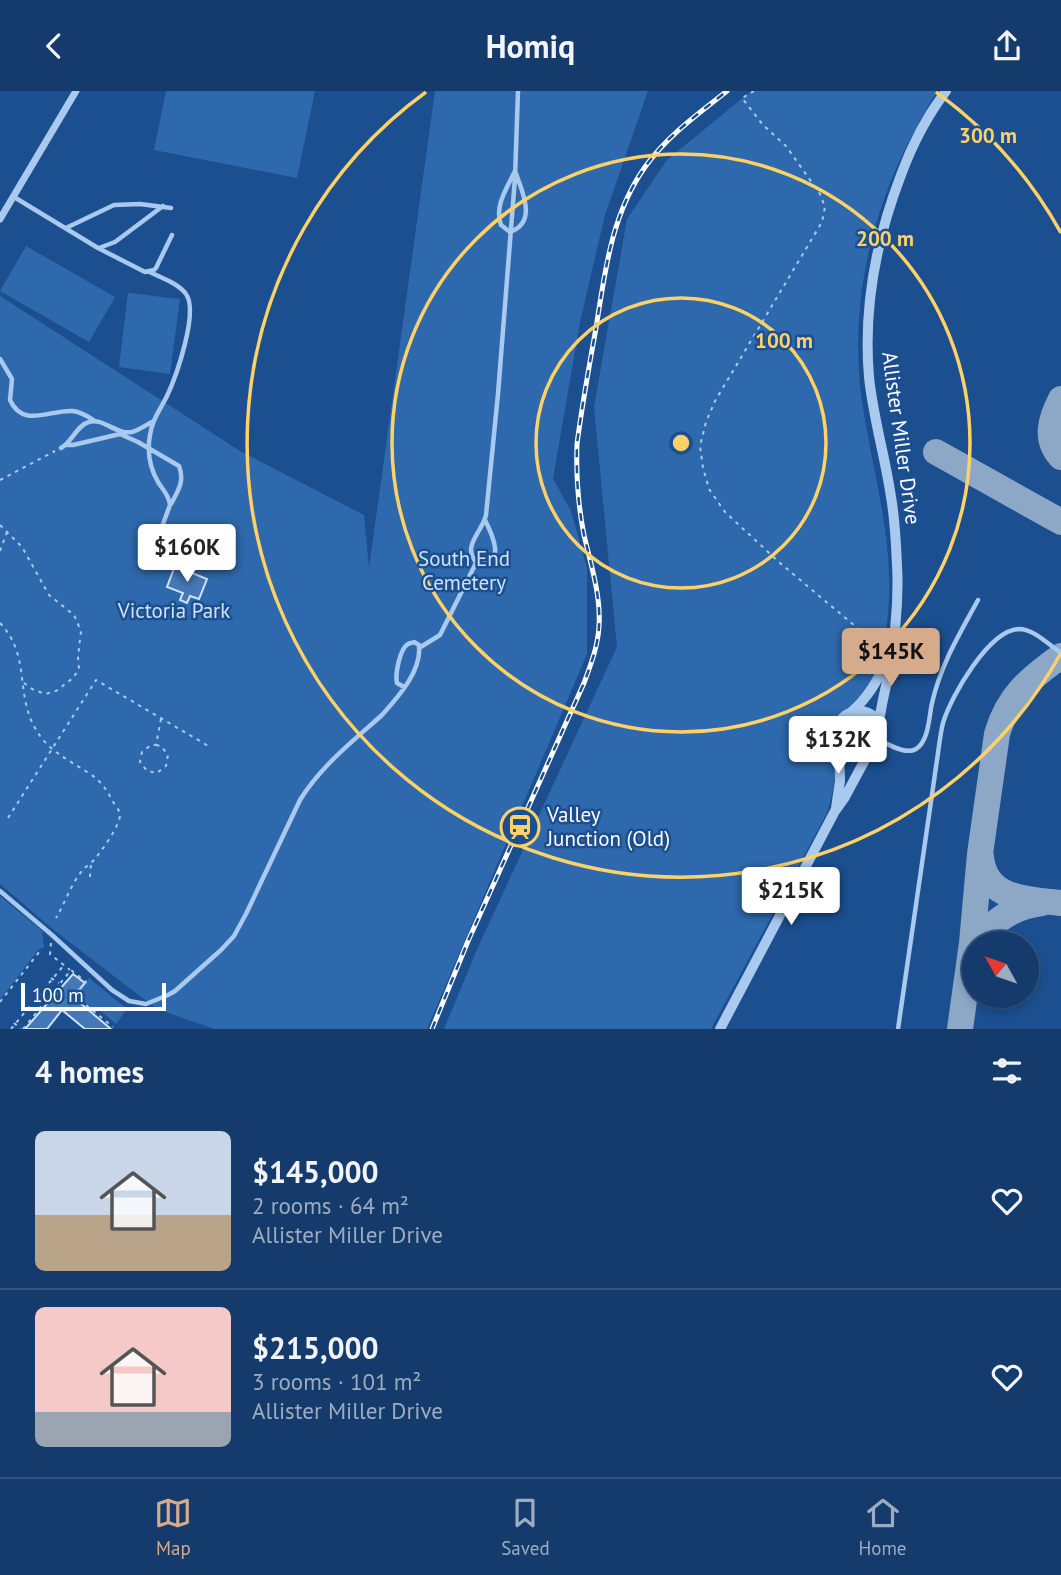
<!DOCTYPE html>
<meta charset="utf-8">
<style>
body{margin:0;font-family:"PT Sans",sans-serif;background:#1d4271;color:#f1f3f6;height:100vh;display:flex;flex-direction:column;font-size:26px;white-space:nowrap}
*{box-sizing:border-box;margin:0}
p{font-size:23px;color:#9dadc1}
.icon{flex:none;width:38px;height:38px;fill:none;stroke:currentColor;stroke-width:2;stroke-linecap:round;stroke-linejoin:round}
.map{position:relative;height:938px;overflow:hidden}
.drawer{display:flex;flex-direction:column;background:#143b6b;flex:1}
.drawer>*{flex:none}
.needle{width:46px;rotate:310deg}
.controls{position:absolute;left:962px;top:840px;display:grid;gap:14px}
.controls a{display:grid;place-items:center;width:77px;height:77px;border-radius:50%;background:#143b6b;box-shadow:0 4px 10px #0003,0 0 0 2px #33557e;font-size:35px}
.scale{position:absolute;left:21px;bottom:18px;width:145px;box-sizing:border-box;padding-left:7px;border:4px solid #fff;border-top:0;font-size:19px;line-height:24px;white-space:nowrap;color:#fff;-webkit-text-stroke:5px #1b4f8f;paint-order:stroke}
.price{position:absolute;translate:-50% -60px;padding:0 16px;border-radius:7px;background:#fff;color:#222;font-size:23px;line-height:46px;filter:drop-shadow(0 2px 4px #0008)}
.price::after{content:'';position:absolute;left:50%;top:42px;width:21px;height:16px;margin-left:-10px;background:inherit;clip-path:polygon(0 0,100% 0,50% 100%)}
.price.active{background:#d6ab8b;color:#111}
ul{padding:0;list-style:none}
li{display:flex;align-items:center;gap:21px;height:175px;padding:0 35px}
li+li{border-top:2px solid #33557e}
li span{display:grid;place-items:center;flex:none;width:196px;height:140px;border-radius:10px;color:#555}
li>.icon{margin-inline-start:auto}
span .icon{width:84px;height:84px;fill:#fffc;stroke-width:1}
li b{font-size:30px}
h2{display:flex;justify-content:space-between;align-items:center;height:84px;padding:0 35px;font-size:30px}
header{display:flex;justify-content:space-between;align-items:center;height:91px;padding:0 35px;background:#143b6b;font-size:32px;font-weight:700}
.tab-bar{display:flex;justify-content:space-around;align-items:center;height:98px;border-top:2px solid #33557e;background:#143b6b;font-size:19px;color:#9dadc1}
.tab-bar a{display:grid;justify-items:center;gap:4px}
.tab-bar .active{color:#d6ab8b}
.map>svg:first-child{display:block}
.green{fill:#2e69ad}
.lines{fill:none;stroke-linecap:round;stroke-linejoin:round}
.taxiway{stroke:#8da7c7;stroke-width:26}
.building{fill:#4478b7;stroke:#cfe3fa;stroke-width:2}
.path{stroke:#a9c9ee;stroke-width:2;stroke-dasharray:3.5 5;stroke-linecap:butt}
.service{stroke:#a9c9ee;stroke-width:4.5}
.minor{stroke:#a9c9ee;stroke-width:7}
.tertiary{stroke:#a9c9ee;stroke-width:10}
.rail-casing{stroke:#fff;stroke-width:5}
.rail{stroke:#1b4f8f;stroke-width:2.5;stroke-dasharray:8;stroke-linecap:butt}
.ring{fill:none;stroke:#ffd166;stroke-width:3.5}
.labels{text-anchor:middle;stroke-width:5;stroke-linejoin:round;paint-order:stroke}
.street-label{font-size:21px;fill:#fff;stroke:#1b4f8f}
.park-label{font-size:21px;fill:#cfe3fa;stroke:#1b4f8f}
.poi-label{font-size:21px;fill:#fff;stroke:#1b4f8f;text-anchor:start}
.centre{fill:#ffd166;stroke:#1b4f8f;stroke-width:3.5}
.ring-label{font-size:21px;text-anchor:middle;font-weight:bold;fill:#ffd166;stroke:#1b4f8f;stroke-width:5;stroke-linejoin:round;paint-order:stroke}
</style>
<header><svg class="icon" aria-label="back" viewBox="0 0 24 24"><path d="M15 5l-7 7 7 7"/></svg>Homiq<svg class="icon" aria-label="share" viewBox="0 0 24 24"><path d="M12 15V3M7 8l5-5 5 5M5 13v7h14v-7"/></svg></header>
<div class="map">
<svg width="1061" height="938" viewBox="0 0 1061 938">
<rect width="100%" height="100%" fill="#1b4f8f"/>
<path class="green" d="M166 0H315L297 87 154 59Z
M435 0H648L605 124 580 231 553 388 571 420 587 477V563L427 938H214L157 918 55 840 0 793V205L240 360 364 424 369 477Z
M751 0H938C928 12 922 28 914 41 871 120 850 213 861 303 870 371 892 438 889 508 887 540 883 578 862 603 853 613 837 624 832 634 827 644 835 663 835 675 835 692 832 706 827 722L711 938H444L478 856 617 556 594 316 627 128 667 69Z
M26 155 115 206 89 251 0 200Z
M128 202 180 208 170 283 119 276Z
M0 805 42 840 44 857 39 858 0 909Z
M89 887 127 918 116 933 97 917 95 919 76 904Z"/>
<g class="lines">
<path class="taxiway" d="M1061 308C1051 327 1044 348 1061 366
M936 361 1061 431
M981 766C985 809 1027 808 1061 812
M978 852C993 829 1015 815 1042 812
M960 938 972 852 980 763 997 643C1008 605 1030 587 1061 565"/>
</g>
<path class="building" d="M175 475 207 488 199 508 190 505 187 512 180 509 183 502 167 496Z
M73 883 85 892 73 906 111 938H85L62 919 47 938H25Z"/>
<g class="lines">
<path class="path" d="M754 0 742 7 763 34 786 55 820 103 825 116 822 131 715 310 706 331 700 355 703 377 709 398 725 421 780 472 868 546 882 547
M0 389 55 360
M0 434 22 456 49 504 74 524 81 540 78 566 79 578 73 587 56 600 45 603 32 598 24 592
M0 460 7 441
M0 532C31 565 15 602 35 637 47 659 67 668 87 681 99 688 106 697 112 709 114 713 119 718 120 723 121 733 101 761 94 769 90 773 85 776 82 780 71 793 65 812 56 827
M156 654 161 655 168 664 166 675 157 682 147 680 140 671 142 661 151 654H156L161 628
M8 727 96 589 210 656
M90 786 91 773
M51 852 50 863 70 879
M51 887 59 892
M0 911 40 860
M14 932 21 938
M11 938 64 874
M23 938 71 879 86 891 75 905 113 936"/>
<path class="service" d="M515 80C522 100 538 131 510 141L501 134C494 115 507 97 515 80Z
M14 106 98 157 145 181 154 179 156 177 172 144
M66 137 114 114 140 113 171 117
M99 157 115 151 163 115
M150 181C161 187 178 192 186 203 199 221 176 286 167 305 160 319 152 329 150 344 147 360 150 377 158 391 163 399 169 404 170 414L153 460
M0 268 12 288 10 309C23 338 51 318 73 320 81 321 89 326 95 330
M66 354H73L120 343 138 351 179 375C185 390 178 400 171 413
M61 357C72 351 77 334 89 331 102 326 116 344 132 341 139 339 146 334 152 331
M485 429C492 443 507 474 478 473 460 456 482 442 486 424L498 303 515 87 518 0
M419 557 440 544 476 472
M881 650C890 654 906 664 916 658 929 650 929 625 932 612 941 573 959 544 978 509
M0 800 52 844 112 899 129 910 146 913 168 904 175 900 221 859 234 845 246 823 300 709C321 675 352 651 382 624 398 606 422 580 419 554L414 551C412 552 410 552 408 553 400 557 395 583 397 592L404 596
M898 938 937 669C939 656 940 644 943 632 951 605 989 539 1019 538 1034 538 1049 554 1061 562"/>
<path class="minor" d="M0 128 76 0"/>
<path class="tertiary" d="M836 643a23 23 0 1 1 46 0a23 23 0 1 1-46 0Z
M852 620C869 606 879 588 887 567
M879 632C881 614 886 597 889 580 895 546 899 509 897 474 896 451 895 428 891 406 885 365 873 326 869 286 863 215 876 149 901 84 912 54 927 25 946 0
M836 717 840 690 839 656
M720 938 835 720 845 706 867 665"/>
<defs>
<path id="rail" d="M432 938 468 850 584 592C591 573 598 555 599 535 601 505 591 474 584 444 578 414 576 384 577 353 582 314 589 276 596 237 605 181 611 124 645 76 667 45 698 23 727 0"/>
</defs>
<use href="#rail" class="rail-casing"/>
<use href="#rail" class="rail"/>
</g>
<g class="ring">
<circle cx="681" cy="352" r="145"/>
<circle cx="681" cy="352" r="289"/>
<path d="M1061 562A434 434 0 1 1 426 1M936 1A434 434 0 0 1 1061 142"/>
</g>
<defs>
<symbol id="station-ring" viewBox="-11 -11 22 22"><circle r="9.5" fill="#1b4f8f" stroke="#ffd166" stroke-width="1.5"/><path d="M-3-6H3Q5-6 5-4V2Q5 4 3 4L4.5 6H3L1.5 4h-3L-3 6H-4.5L-3 4Q-5 4-5 2V-4Q-5-6-3-6ZM-3.5-4v3h7v-3ZM-3.5 1v1.5H-2V1ZM2 1v1.5H3.5V1Z" fill="#ffd166"/></symbol>
</defs>
<g fill-rule="evenodd">
<use href="#station-ring" x="498" y="714" width="44" height="44"/>
</g>
<g class="labels">
<g class="street-label">
<text transform="translate(901 347) rotate(82)" y="7">Allister Miller Drive</text>
</g>
<g class="park-label">
<text x="464" y="475">South End<tspan x="464" dy="24">Cemetery</tspan></text>
<text x="174" y="527">Victoria Park</text>
</g>
<g class="poi-label">
<text x="547" y="731">Valley<tspan x="547" dy="24">Junction (Old)</tspan></text>
</g>
</g>
<circle cx="681" cy="352" r="10" class="centre"/>
<g class="ring-label">
<text x="988" y="52">300 m</text>
<text x="885" y="155">200 m</text>
<text x="784" y="257">100 m</text>
</g>
</svg>
<div class="controls">
<a><svg class="needle" viewBox="-14 -14 28 28"><path d="M0-13l5 13h-10z" fill="#e53935"/><path d="M0 13l5-13h-10z" fill="#9dadc1"/></svg></a>
</div>
<div class="scale">100 m</div>
<b class="price" style="left:187px;top:493px">$160K</b>
<b class="price active" style="left:891px;top:597px">$145K</b>
<b class="price" style="left:838px;top:685px">$132K</b>
<b class="price" style="left:791px;top:836px">$215K</b>
</div>
<section class="drawer">
<h2>4 homes<svg class="icon" aria-label="filters" viewBox="0 0 24 24"><path d="M4 7h16M4 17h16"/><circle cx="9" cy="7" r="2"/><circle cx="15" cy="17" r="2"/></svg></h2>
<ul>
<li><span style="background:linear-gradient(#c9d6e8 60%,#b9a48a 0)"><svg class="icon" aria-label="home" viewBox="0 0 24 24"><path d="M3 11l9-7 9 7M6 9v11h12V9"/></svg></span><div><b>$145,000</b><p>2 rooms · 64 m²</p><p>Allister Miller Drive</p></div><svg class="icon" aria-label="heart" viewBox="0 0 24 24"><path d="M12 20l-8-8c-3-5 5-10 8-4 3-6 11-1 8 4z"/></svg></li>
<li><span style="background:linear-gradient(#f6c9c9 75%,#9aa5b1 0)"><svg class="icon" aria-label="home" viewBox="0 0 24 24"><path d="M3 11l9-7 9 7M6 9v11h12V9"/></svg></span><div><b>$215,000</b><p>3 rooms · 101 m²</p><p>Allister Miller Drive</p></div><svg class="icon" aria-label="heart" viewBox="0 0 24 24"><path d="M12 20l-8-8c-3-5 5-10 8-4 3-6 11-1 8 4z"/></svg></li>
</ul>
</section>
<nav class="tab-bar">
<a class="active"><svg class="icon" aria-label="map" viewBox="0 0 24 24"><path d="M3 6l6-2 6 2 6-2v14l-6 2-6-2-6 2zM9 4v14M15 6v14"/></svg>Map</a>
<a><svg class="icon" aria-label="saved" viewBox="0 0 24 24"><path d="M7 4h10v16l-5-4-5 4z"/></svg>Saved</a>
<a><svg class="icon" aria-label="home" viewBox="0 0 24 24"><path d="M3 11l9-7 9 7M6 9v11h12V9"/></svg>Home</a>
</nav>
